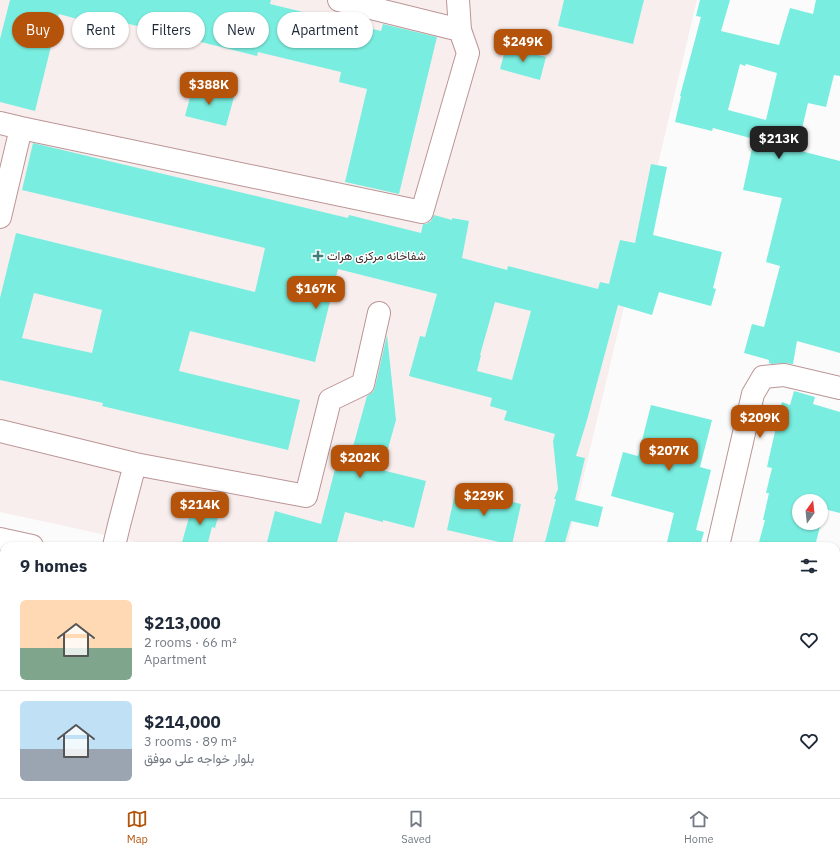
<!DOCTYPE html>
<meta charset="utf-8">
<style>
body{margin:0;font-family:"IBM Plex Sans",Vazirmatn,sans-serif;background:#f2f2f3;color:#1f2937;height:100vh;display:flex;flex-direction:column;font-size:15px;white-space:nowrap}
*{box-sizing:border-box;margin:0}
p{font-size:13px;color:#747a83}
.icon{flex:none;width:22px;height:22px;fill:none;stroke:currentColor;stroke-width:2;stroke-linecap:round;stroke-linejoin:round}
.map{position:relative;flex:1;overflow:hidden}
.sheet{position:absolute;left:0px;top:542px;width:840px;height:256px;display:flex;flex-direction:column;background:#fff;border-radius:12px 12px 0 0;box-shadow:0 1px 3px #0004}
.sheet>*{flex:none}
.hud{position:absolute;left:12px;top:12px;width:400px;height:36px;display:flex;gap:8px}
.needle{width:26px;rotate:15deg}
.controls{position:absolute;left:792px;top:494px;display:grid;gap:8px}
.controls a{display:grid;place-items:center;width:36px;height:36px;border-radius:50%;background:#fff;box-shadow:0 1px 3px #0004;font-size:20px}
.price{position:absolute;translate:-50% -34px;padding:0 9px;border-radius:8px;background:#b45309;color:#fff;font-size:13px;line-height:26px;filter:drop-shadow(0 1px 2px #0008)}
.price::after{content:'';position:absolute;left:50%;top:24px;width:12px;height:9px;margin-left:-6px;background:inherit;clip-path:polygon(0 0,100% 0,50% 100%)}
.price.on{background:#222;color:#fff}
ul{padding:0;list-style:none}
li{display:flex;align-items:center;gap:12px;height:100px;padding:0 20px}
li+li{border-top:1px solid #e0e1e3}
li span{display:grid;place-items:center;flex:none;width:112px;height:80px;border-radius:6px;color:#555}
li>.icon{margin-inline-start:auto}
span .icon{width:48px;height:48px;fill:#fffc;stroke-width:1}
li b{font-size:17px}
h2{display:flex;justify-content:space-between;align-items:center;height:48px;padding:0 20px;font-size:17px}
.tag{padding:0 14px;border-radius:18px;background:#fff;box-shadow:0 1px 3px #0004;font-size:14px;line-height:36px}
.tag.on{background:#b45309;color:#fff}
.tab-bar{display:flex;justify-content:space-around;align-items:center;height:56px;border-top:1px solid #e0e1e3;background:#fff;font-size:11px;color:#747a83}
.tab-bar a{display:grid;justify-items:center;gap:2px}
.tab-bar .on{color:#b45309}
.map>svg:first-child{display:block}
.built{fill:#f9eeee}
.building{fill:#79eddf;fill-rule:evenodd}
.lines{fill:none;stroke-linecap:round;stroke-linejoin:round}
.minor-casing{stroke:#bb9595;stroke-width:24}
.highway-casing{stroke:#a56e70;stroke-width:24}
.minor{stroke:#fff;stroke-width:22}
.highway{stroke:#dc9093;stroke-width:22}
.poi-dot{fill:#3c8279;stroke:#fff;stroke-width:1.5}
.labels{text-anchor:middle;stroke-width:3;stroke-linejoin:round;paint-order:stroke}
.poi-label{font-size:12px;fill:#3f2f2f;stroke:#fff;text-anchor:start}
</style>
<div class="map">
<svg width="840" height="798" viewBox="0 0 840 798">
<rect width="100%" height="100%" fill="#fbfbfb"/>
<path class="built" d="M0 0H697L567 546H156L0 512Z"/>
<path class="building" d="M10 0H271L270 4 381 31 383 24 437 37 399 194 345 182 367 89 339 82 341 72 258 52 257 56 101 17 99 25 59 14 35 111 0 102V39Z
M564 0H644L633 44 558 26Z
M700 0H730L721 31 779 45 790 8 813 14 816 0H840V76L834 75 826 107 808 103 797 150 840 161V353L797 341 793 364 783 363 772 364 769 363V360L744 353 752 324 764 327 780 266 766 262 782 198 743 190 754 139 713 128 712 131 675 122 681 96H680L701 17 696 16ZM740 64 745 66 746 64 777 73 766 120 728 110Z
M506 47 546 57 540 80 500 69Z
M193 86 234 97 226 126 185 116Z
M33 143 348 218 349 215 421 233 423 224H426L431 221 434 215 452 220V218L469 221 462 258 507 270 508 266 598 289 600 282 609 284 620 240 635 243 651 164 667 167 653 235 722 252 713 288 716 289 711 306 659 292 652 315 618 305 587 420 576 456 585 458 575 500 603 507 598 527 571 521 564 546H544L556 499H554L558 489 553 441 555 434 504 420 507 411 490 406 492 398 409 376 420 336 425 337 437 294 338 269 315 362 190 331 179 371 300 400 288 450 102 406 103 403 0 380V298L16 233 255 292 265 248 22 190ZM34 293 102 310 92 353 22 338ZM495 302 531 311 512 380 477 371 481 355H480Z
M387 335 396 420 382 470 426 481 414 528 383 520V522L345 512 336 546H266L275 511 321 524 335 469 344 471 347 460 349 461 367 396 373 392 375 387Z
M794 391 815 397 813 404 840 412V513L824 509 821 521V501H799V523H821L815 546H775L759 542 765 520H763L769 493H766L772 468 767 467 776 427 775 426 782 402 790 405Z
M651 405 712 420 700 467 711 470 696 530 704 532 700 546H666L674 513 611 496 623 452 638 456Z
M456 489 521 504 512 545 447 530Z
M193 503 220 510 215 528 212 527 207 546H181Z"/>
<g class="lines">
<defs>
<path id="minor" d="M339 0 460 30
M0 123 21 128 422 212 468 53 460 30 458 0
M0 217 21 128
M0 431 135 464 306 496 330 400 363 384 379 313
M0 539 32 546
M114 546 119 525 135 464
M718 546 753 394 763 377 784 375 840 388
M0 644 4 645
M836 726 840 727
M659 794 676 798
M397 798 398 794"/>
<path id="highway" d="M0 573 4 574
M0 617 4 618
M836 767 840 768
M776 794 794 798"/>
</defs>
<use href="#minor" class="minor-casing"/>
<use href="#highway" class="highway-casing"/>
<use href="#minor" class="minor"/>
<use href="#highway" class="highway"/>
</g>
<path class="poi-dot" d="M316 250h4v4h4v4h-4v4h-4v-4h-4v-4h4z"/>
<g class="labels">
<g class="poi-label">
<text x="327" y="260">شفاخانه مرکزی هرات</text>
</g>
</g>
</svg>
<div class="controls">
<a><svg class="needle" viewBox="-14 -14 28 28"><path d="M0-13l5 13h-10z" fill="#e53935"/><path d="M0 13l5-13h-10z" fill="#747a83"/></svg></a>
</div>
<b class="price" style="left:523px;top:63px">$249K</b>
<b class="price" style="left:209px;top:106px">$388K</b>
<b class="price on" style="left:779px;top:160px">$213K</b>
<b class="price" style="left:316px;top:310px">$167K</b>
<b class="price" style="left:760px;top:439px">$209K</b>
<b class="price" style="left:669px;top:472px">$207K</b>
<b class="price" style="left:360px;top:479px">$202K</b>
<b class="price" style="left:484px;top:517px">$229K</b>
<b class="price" style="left:200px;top:526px">$214K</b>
<div class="hud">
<a class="tag on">Buy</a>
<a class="tag">Rent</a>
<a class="tag">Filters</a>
<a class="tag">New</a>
<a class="tag">Apartment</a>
</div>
<section class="sheet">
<h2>9 homes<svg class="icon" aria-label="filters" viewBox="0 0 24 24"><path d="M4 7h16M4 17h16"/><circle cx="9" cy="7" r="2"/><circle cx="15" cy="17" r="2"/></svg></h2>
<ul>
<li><span style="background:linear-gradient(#ffd9b3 60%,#7fa58c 0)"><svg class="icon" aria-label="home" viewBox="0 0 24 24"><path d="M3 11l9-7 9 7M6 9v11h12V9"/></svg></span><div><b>$213,000</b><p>2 rooms · 66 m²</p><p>Apartment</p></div><svg class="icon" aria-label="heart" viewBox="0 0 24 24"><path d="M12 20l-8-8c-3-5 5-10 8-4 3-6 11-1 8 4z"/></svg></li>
<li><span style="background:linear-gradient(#bfe0f5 60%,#9aa5b1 0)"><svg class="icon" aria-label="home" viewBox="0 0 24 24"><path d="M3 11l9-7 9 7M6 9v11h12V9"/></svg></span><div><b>$214,000</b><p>3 rooms · 89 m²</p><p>بلوار خواجه علی موفق</p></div><svg class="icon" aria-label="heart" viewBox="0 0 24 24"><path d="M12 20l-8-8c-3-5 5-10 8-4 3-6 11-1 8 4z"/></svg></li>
</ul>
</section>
</div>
<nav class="tab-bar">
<a class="on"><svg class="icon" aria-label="map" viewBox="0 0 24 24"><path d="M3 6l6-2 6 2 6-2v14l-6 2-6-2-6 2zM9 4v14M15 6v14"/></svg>Map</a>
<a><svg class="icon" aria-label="saved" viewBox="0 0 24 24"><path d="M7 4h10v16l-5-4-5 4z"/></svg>Saved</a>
<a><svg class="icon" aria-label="home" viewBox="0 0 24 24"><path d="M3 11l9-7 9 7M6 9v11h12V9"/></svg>Home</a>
</nav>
